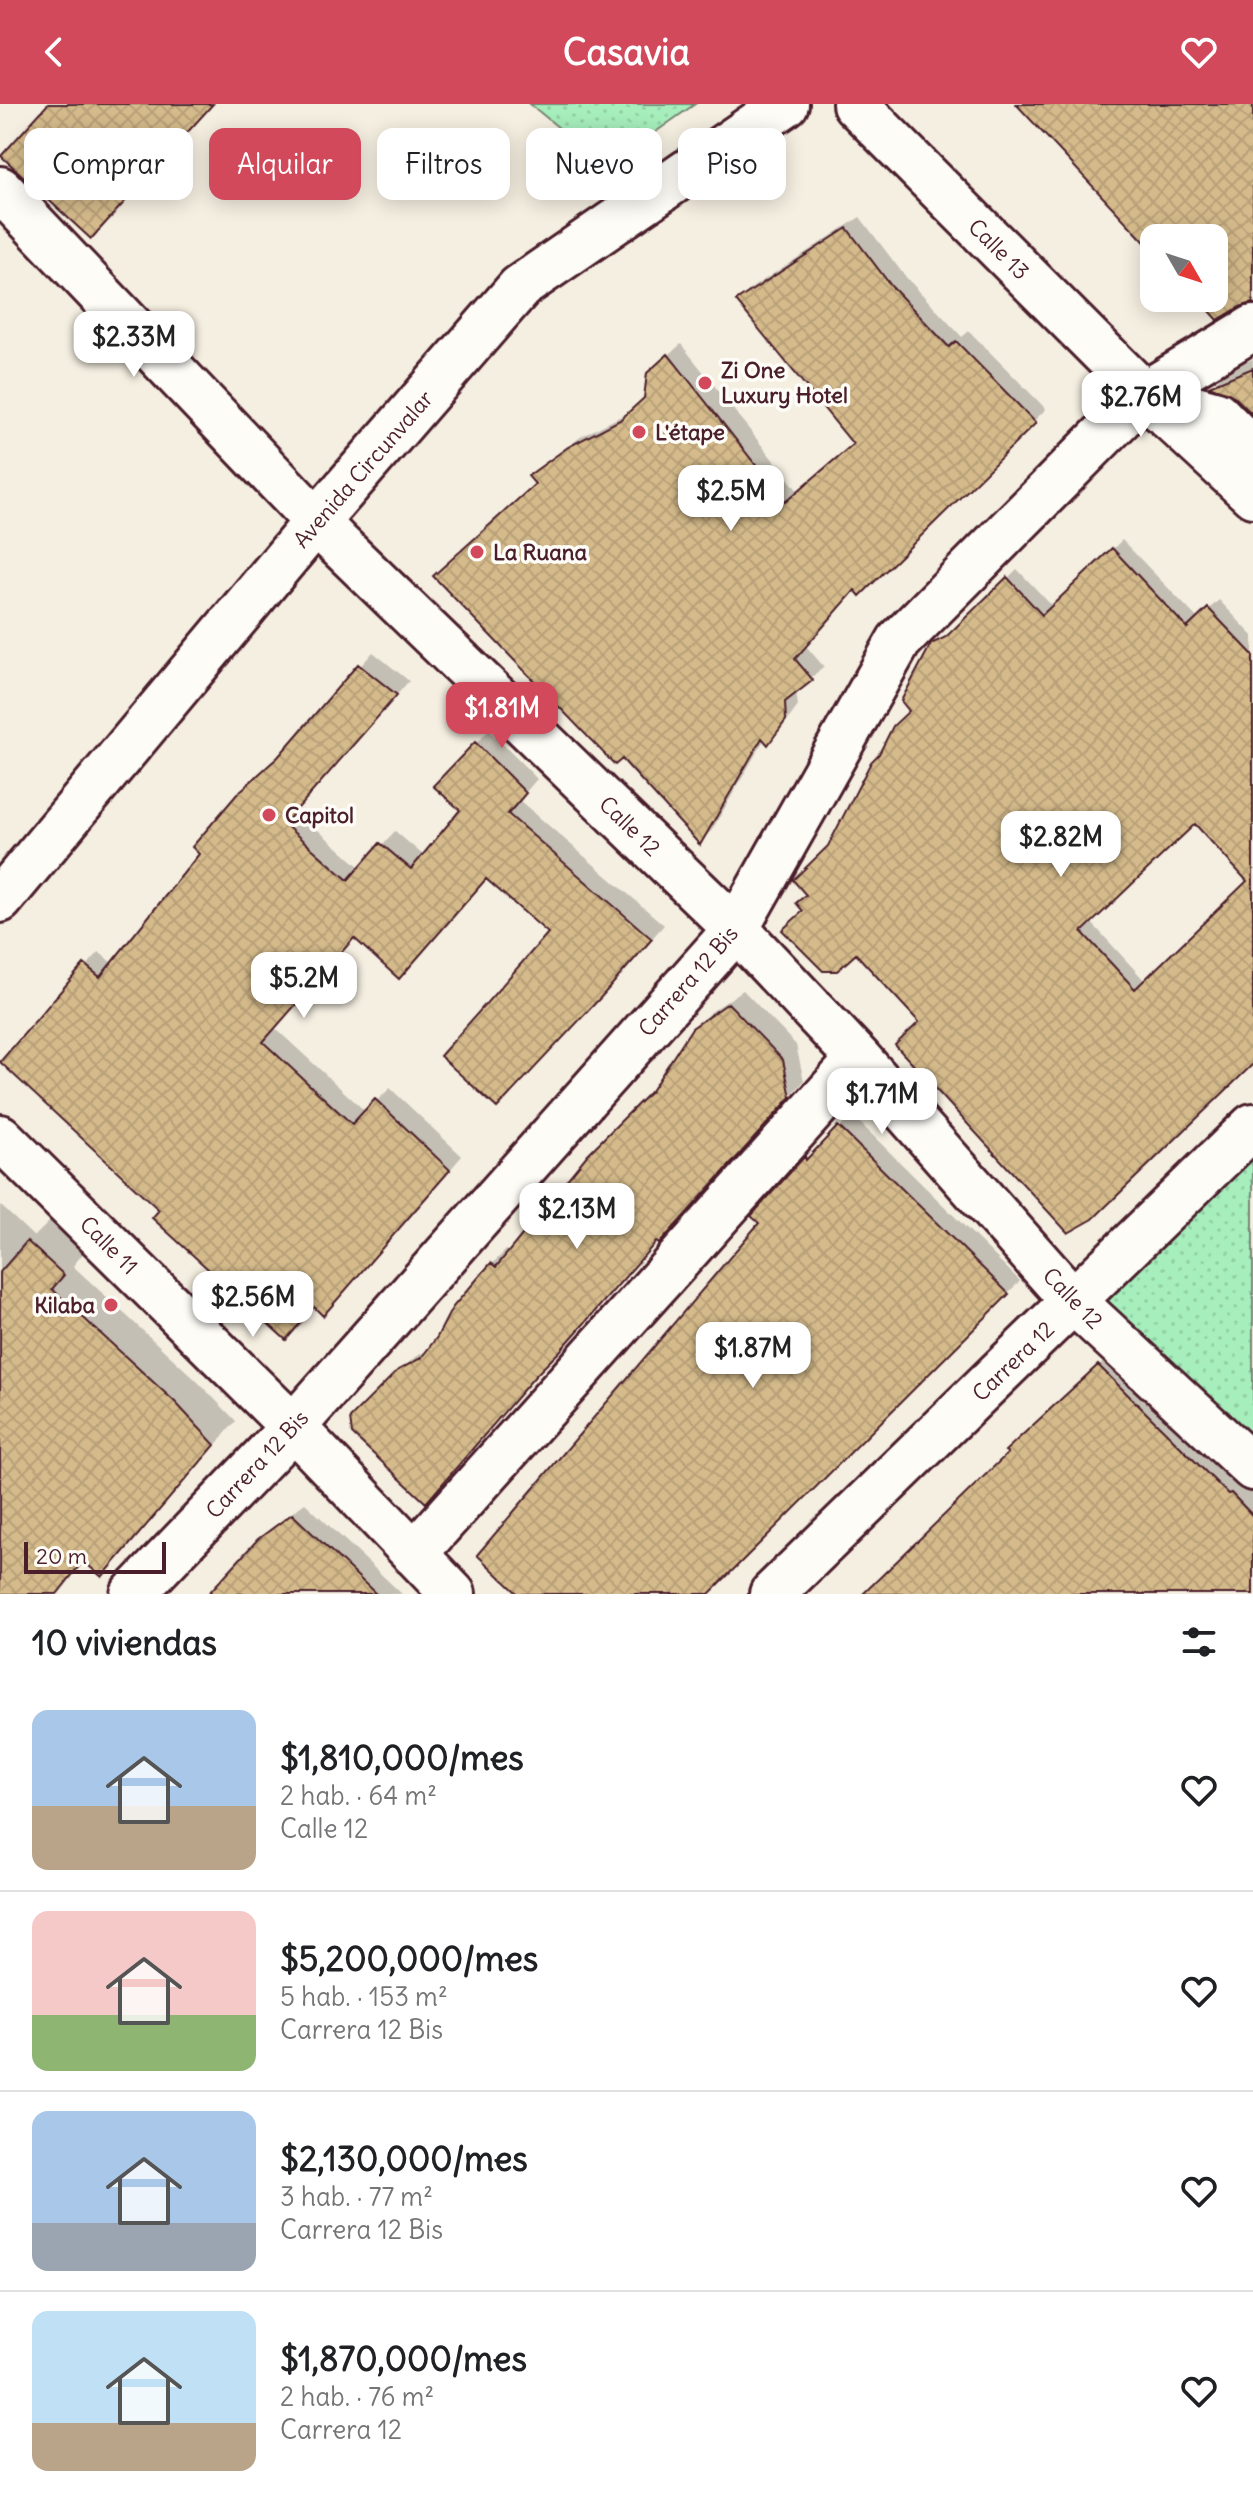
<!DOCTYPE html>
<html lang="es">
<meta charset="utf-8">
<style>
body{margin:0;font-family:Delius,sans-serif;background:#f2f2f2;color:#202124;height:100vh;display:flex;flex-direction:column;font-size:30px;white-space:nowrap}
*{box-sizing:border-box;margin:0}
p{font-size:26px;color:#757577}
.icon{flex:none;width:44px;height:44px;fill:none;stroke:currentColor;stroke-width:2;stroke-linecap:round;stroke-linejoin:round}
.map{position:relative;height:1490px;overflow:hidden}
.drawer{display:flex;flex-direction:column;background:#fff;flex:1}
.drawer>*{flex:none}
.banner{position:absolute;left:24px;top:24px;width:800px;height:72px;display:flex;gap:16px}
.needle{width:52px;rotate:129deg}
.controls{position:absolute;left:1140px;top:120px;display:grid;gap:16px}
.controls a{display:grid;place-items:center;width:88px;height:88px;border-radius:16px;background:#fff;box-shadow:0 4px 20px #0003;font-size:40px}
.scale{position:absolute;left:24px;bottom:20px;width:142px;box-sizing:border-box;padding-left:8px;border:4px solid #4a1f2b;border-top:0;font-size:22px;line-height:28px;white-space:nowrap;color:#4a1f2b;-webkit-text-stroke:6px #fdfcf7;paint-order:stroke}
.price{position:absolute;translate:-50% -68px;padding:0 18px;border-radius:16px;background:#fff;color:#222;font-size:26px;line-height:52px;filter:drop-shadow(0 2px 4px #0008)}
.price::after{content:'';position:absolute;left:50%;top:48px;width:24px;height:18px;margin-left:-12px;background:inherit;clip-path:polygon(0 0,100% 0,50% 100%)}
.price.on{background:#d1495b;color:#fff}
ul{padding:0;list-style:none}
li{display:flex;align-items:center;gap:24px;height:200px;padding:0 32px}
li+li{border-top:2px solid #e0e0e0}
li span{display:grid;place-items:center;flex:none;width:224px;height:160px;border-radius:16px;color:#555}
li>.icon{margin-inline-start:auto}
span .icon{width:96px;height:96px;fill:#fffc;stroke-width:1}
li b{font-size:34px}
h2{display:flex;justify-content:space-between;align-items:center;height:96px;padding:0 32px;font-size:34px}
.tag{padding:0 28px;border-radius:16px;background:#fff;box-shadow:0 4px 20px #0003;font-size:28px;line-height:72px}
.tag.on{background:#d1495b;color:#fff}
header{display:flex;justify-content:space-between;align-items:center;height:104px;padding:0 32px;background:#d1495b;color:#fff;font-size:36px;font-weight:700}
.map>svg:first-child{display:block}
.park{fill:url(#park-dots);stroke:#788674;stroke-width:2}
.shadow{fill:#0003;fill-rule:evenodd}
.building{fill:url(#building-cross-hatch);stroke:#4a1f2b;stroke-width:2;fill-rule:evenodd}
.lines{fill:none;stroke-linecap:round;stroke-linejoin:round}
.street-casing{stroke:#4a1f2b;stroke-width:50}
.secondary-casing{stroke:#4a1f2b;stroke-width:50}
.street{stroke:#fdfcf7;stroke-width:44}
.secondary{stroke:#fdfcf7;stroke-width:44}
.poi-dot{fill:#d1495b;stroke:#fdfcf7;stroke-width:3}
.labels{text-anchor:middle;stroke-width:7;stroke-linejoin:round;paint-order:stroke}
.street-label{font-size:22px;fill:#4a1f2b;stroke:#fdfcf7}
.poi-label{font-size:22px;font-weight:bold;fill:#4a1f2b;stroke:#fdfcf7;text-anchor:start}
</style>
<header><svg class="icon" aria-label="back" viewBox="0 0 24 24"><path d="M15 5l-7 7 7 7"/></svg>Casavia<svg class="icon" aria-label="heart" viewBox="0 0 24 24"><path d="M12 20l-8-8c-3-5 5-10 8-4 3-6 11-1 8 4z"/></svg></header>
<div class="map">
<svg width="1253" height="1490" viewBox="0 0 1253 1490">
<defs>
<pattern id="park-dots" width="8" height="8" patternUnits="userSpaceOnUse" patternTransform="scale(2)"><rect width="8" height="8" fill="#a6eebc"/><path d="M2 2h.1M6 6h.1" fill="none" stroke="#90cca2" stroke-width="1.8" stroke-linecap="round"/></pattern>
<pattern id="building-cross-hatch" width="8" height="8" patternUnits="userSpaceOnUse" patternTransform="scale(2)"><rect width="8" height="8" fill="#d5bb8b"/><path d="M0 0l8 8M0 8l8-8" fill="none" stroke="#b8a078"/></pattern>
</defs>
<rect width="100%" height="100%" fill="#f5efe1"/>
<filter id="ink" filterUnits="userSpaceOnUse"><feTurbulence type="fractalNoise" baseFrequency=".0125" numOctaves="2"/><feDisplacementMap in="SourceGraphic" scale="16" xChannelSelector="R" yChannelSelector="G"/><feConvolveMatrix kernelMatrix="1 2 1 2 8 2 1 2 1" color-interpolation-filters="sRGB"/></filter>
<g filter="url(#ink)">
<path class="park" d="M530 0H695L606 63Z
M1253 1022V1364L1074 1198Z"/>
<path class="shadow" d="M860 113 904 171 962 233 969 227 1046 305 861 489 856 484 806 542 824 563 796 587 798 602 780 627 769 638 765 634 712 726 700 738 537 379 531 372 543 361 582 332 635 305 646 293 662 257 681 240 798 387 855 339 738 197 750 185Z
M1253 255V308L1235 290 1213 281 1229 264Z
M1122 436 1198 515 1219 496 1253 532V958L921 918 808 791 829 743 956 530 954 527 941 533 958 524 1017 465 1053 503ZM1195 717 1250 777 1145 877 1090 817Z
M373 548 409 577 295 706 361 764 395 727 424 752 463 706 436 682 489 626 537 675 519 696 664 821 615 876 551 829 487 773 355 832 275 924 366 1008 390 984 462 1052 337 1196 315 1202 162 1106 3 958 99 848 113 860 285 648Z
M743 886 796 941 804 977 673 1124 352 1315 415 1253 432 1244 492 1160 506 1146 510 1149 652 988 693 925 708 910Z
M852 1011 1020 1177 706 1490H520L762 1119 754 1112 806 1054 818 1043V1046Z
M0 1101 34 1133 50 1117 84 1148 73 1162 196 1276 236 1317 124 1448 102 1470 85 1457 59 1490H0Z
M1111 1251 1253 1389V1490H866L1011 1349 1020 1336Z
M305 1399 402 1490H211L271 1424Z"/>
<path class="building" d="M48 0H213L91 135 1 52Z
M1016 0H1253V199L1240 203 1218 216 1198 194H1214V134H1154V148Z
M847 124 892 183 949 243 956 237 1036 319 860 492 855 486 795 555 813 576 785 598 786 616 768 641 762 634 700 741 622 655 615 661 433 472 535 380 528 372 568 343 620 316 644 294 647 269 668 250 785 398 853 340 736 197Z
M1253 264V311L1234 292 1209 282Z
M1112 444 1187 524 1208 504 1253 551V960L1093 1115 1068 1129 895 941 919 918 856 850 837 867H823L782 826 803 807 796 799 806 791 793 776 828 742 871 658 879 650 893 622 909 607 901 597 931 540 946 533 1007 473 1042 511ZM1195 720 1247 777 1135 885 1082 828Z
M358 560 397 591 284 720 348 776 380 739 411 765 460 706 433 682 475 638 526 689 508 710 652 835 602 892 497 1004 440 952 548 829 486 775 399 875 354 834 263 938 352 1020 375 995 450 1066 323 1212 314 1203 286 1236 152 1114 159 1106 0 958 84 860 100 873 199 750 192 743 238 689 278 653Z
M728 899 783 956 791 993 659 1140 656 1138 560 1247 536 1271 426 1399 352 1330 350 1314 398 1266 421 1254 437 1233 452 1204 491 1159 496 1163 588 1050 651 987 692 924Z
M838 1022 1009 1190 709 1490H518L477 1451 759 1119 751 1112 805 1052 806 1056Z
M27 1137 64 1171 52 1185 175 1298 215 1341 102 1473 83 1457 57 1490H0V1168Z
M1098 1261 1228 1390 1231 1389 1253 1412V1490H863L1008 1349 1005 1347Z
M292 1410 376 1490H208L258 1435Z"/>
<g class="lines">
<defs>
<path id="street" d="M0 85 336 438 736 825 859 955 1074 1198 1253 1364
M1144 290 1217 310 1253 347
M0 1033 293 1323 453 1490
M414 1450 859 955
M772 1490 1253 1022"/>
<path id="secondary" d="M855 0 1144 290 1253 391
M0 796 316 418 520 183 786 0
M133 1490 293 1323 736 825 899 537 1144 290 1253 224"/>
</defs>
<use href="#street" class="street-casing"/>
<use href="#secondary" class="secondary-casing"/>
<use href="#street" class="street"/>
<use href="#secondary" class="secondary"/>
</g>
</g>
<g class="poi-dot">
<circle cx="705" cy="279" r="8"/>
<circle cx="639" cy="328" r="8"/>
<circle cx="477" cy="448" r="8"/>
<circle cx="269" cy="711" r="8"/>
<circle cx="111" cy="1201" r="8"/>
</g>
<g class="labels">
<g class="street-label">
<text transform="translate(999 145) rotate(45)" y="8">Calle 13</text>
<text transform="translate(363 365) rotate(-49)" y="8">Avenida Circunvalar</text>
<text transform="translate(630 722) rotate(44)" y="8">Calle 12</text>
<text transform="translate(688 877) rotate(-49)" y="8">Carrera 12 Bis</text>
<text transform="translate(109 1141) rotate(45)" y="8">Calle 11</text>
<text transform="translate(1073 1194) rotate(46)" y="8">Calle 12</text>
<text transform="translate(1013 1257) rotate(-44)" y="8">Carrera 12</text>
<text transform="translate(257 1360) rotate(-47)" y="8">Carrera 12 Bis</text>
</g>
<g class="poi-label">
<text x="721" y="274">Zi One<tspan x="721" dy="25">Luxury Hotel</tspan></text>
<text x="655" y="336">L'étape</text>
<text x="493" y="456">La Ruana</text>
<text x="285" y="719">Capitol</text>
<text x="95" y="1209" text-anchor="end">Kilaba</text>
</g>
</g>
</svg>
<div class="controls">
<a><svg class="needle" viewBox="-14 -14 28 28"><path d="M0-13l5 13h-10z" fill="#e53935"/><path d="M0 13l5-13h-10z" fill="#757577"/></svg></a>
</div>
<div class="scale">20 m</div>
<b class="price" style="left:134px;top:275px">$2.33M</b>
<b class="price" style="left:1141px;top:335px">$2.76M</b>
<b class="price" style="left:731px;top:429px">$2.5M</b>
<b class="price on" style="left:502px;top:646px">$1.81M</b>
<b class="price" style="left:1061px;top:775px">$2.82M</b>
<b class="price" style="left:304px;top:916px">$5.2M</b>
<b class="price" style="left:882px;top:1032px">$1.71M</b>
<b class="price" style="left:577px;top:1147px">$2.13M</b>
<b class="price" style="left:253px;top:1235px">$2.56M</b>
<b class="price" style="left:753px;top:1286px">$1.87M</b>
<div class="banner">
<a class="tag">Comprar</a>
<a class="tag on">Alquilar</a>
<a class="tag">Filtros</a>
<a class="tag">Nuevo</a>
<a class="tag">Piso</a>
</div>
</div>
<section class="drawer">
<h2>10 viviendas<svg class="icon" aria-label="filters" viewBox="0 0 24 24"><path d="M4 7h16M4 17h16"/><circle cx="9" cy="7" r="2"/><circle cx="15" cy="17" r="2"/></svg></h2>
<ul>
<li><span style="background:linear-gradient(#a9c7e8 60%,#b9a48a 0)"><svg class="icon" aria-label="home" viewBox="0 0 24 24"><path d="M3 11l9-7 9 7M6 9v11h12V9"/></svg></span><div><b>$1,810,000/mes</b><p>2 hab. · 64 m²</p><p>Calle 12</p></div><svg class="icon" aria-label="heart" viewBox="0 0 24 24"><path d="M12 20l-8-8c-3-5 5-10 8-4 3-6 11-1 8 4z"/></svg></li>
<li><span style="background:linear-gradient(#f6c9c9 65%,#8fb573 0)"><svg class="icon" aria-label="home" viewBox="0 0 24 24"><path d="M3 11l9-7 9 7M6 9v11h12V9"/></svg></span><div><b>$5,200,000/mes</b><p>5 hab. · 153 m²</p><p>Carrera 12 Bis</p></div><svg class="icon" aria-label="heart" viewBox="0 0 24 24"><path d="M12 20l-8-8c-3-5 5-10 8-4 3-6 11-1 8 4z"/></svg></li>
<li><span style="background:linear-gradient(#a9c7e8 70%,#9aa5b1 0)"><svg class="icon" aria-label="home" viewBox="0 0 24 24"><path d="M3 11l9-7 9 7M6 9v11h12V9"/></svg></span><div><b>$2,130,000/mes</b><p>3 hab. · 77 m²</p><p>Carrera 12 Bis</p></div><svg class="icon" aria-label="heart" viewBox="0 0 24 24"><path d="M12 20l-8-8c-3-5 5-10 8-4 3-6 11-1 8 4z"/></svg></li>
<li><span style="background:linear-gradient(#bfe0f5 70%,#b9a48a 0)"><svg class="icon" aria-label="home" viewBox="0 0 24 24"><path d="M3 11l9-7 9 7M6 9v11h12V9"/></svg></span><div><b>$1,870,000/mes</b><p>2 hab. · 76 m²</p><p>Carrera 12</p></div><svg class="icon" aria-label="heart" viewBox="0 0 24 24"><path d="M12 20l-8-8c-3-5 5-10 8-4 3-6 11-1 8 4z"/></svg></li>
</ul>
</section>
